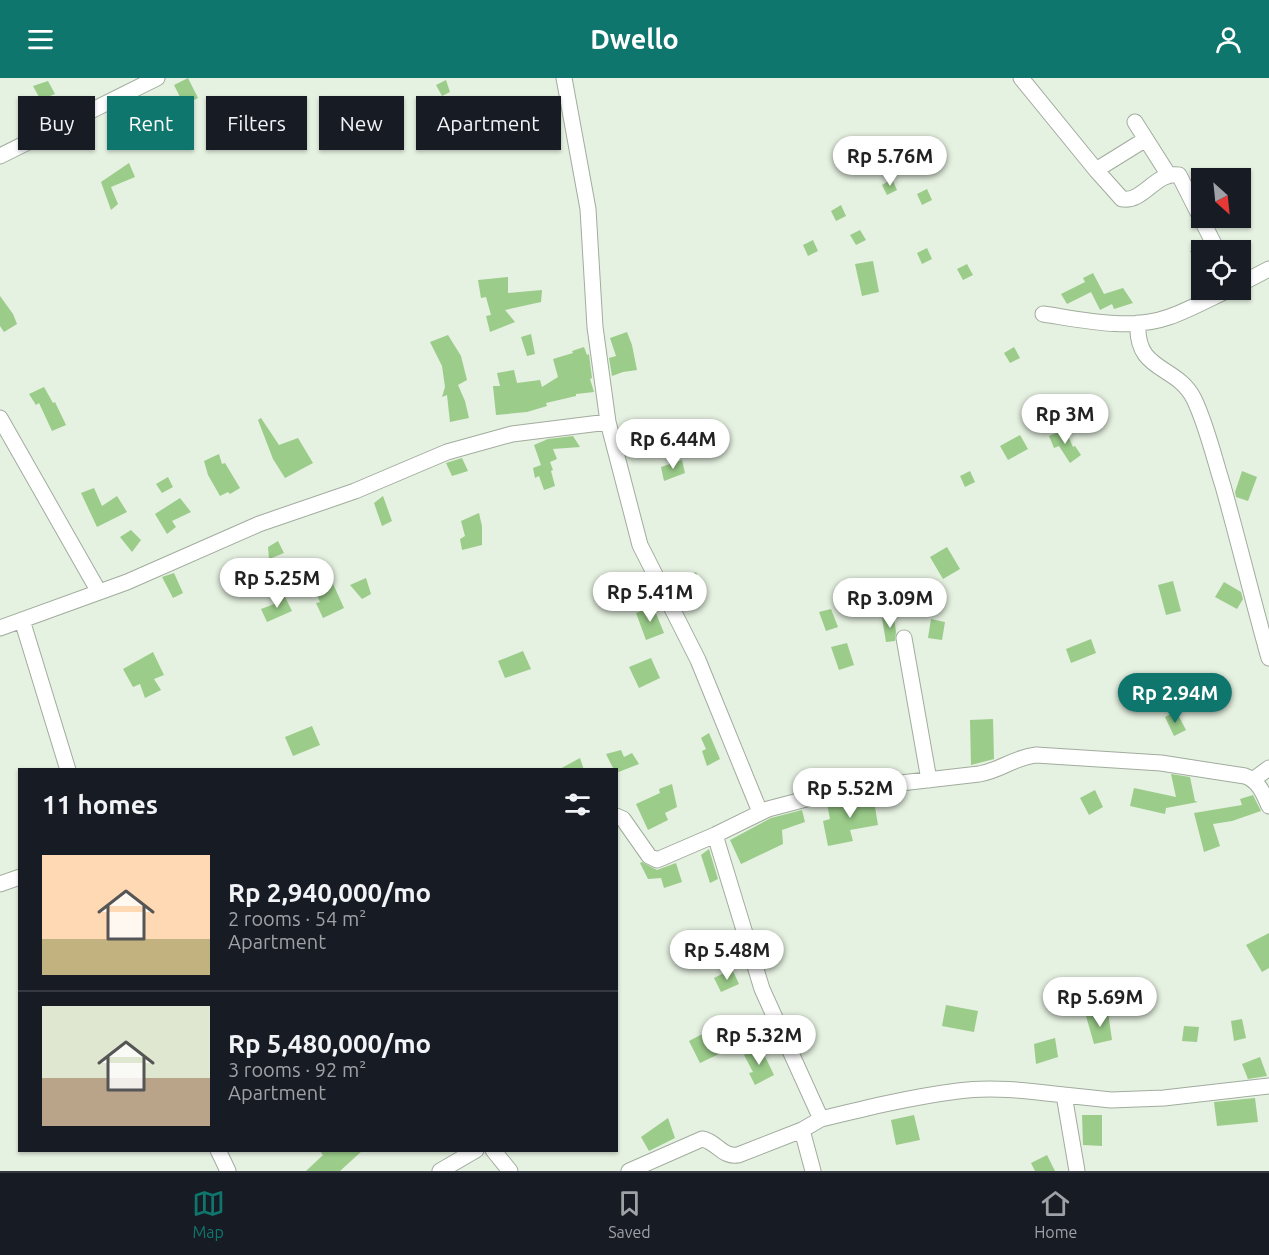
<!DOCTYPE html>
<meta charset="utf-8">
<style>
body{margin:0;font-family:Ubuntu,sans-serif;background:#242831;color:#f1f3f6;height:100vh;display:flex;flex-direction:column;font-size:22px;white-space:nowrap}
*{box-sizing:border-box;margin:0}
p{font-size:20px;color:#9ea1a6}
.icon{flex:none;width:33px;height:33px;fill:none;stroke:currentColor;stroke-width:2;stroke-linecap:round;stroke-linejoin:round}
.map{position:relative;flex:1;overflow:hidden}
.drawer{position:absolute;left:18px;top:690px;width:600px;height:384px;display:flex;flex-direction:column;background:#171b24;border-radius:0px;box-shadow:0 2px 4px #0004}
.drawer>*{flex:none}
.top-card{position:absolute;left:18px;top:18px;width:600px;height:54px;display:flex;gap:12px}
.needle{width:39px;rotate:153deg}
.buttons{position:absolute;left:1191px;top:90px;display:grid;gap:12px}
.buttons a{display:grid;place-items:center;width:60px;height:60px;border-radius:0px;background:#171b24;box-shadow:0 2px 4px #0004;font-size:30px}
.price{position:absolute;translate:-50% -51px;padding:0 14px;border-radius:21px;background:#fff;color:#222;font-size:20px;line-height:39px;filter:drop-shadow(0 2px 3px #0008)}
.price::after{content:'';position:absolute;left:50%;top:36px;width:18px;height:14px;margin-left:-9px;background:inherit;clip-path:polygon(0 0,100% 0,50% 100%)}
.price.selected{background:#0f766e;color:#fff}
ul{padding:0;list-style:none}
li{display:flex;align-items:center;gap:18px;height:150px;padding:0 24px}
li+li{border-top:2px solid #363941}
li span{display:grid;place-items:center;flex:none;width:168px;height:120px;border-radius:0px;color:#555}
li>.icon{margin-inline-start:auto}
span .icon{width:72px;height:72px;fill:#fffc;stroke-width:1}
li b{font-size:26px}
h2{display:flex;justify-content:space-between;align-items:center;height:72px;padding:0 24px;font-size:26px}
.tag{padding:0 21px;border-radius:0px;background:#171b24;box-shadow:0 2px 4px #0004;font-size:21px;line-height:54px}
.tag.selected{background:#0f766e;color:#fff}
header{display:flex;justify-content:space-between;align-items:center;height:78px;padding:0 24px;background:#0f766e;color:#fff;font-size:27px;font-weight:700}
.tab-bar{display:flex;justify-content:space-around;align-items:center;height:84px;border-top:2px solid #363941;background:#171b24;font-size:16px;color:#9ea1a6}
.tab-bar a{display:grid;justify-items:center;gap:3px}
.tab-bar .selected{color:#0f766e}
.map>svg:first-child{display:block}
.building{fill:#9bcc8a}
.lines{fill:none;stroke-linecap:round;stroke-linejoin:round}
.minor-casing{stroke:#a1ac9e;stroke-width:17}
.minor{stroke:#fff;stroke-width:15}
</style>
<header><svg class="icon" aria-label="menu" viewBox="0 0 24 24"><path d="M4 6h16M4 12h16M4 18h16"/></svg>Dwello<svg class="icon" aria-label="person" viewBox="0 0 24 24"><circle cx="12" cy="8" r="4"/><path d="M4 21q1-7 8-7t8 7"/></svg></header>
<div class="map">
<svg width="1269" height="1093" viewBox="0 0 1269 1093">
<rect width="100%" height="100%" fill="#e5f1e1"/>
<path class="building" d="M188 0 198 20 184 27 174 7Z
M446 2 450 14 442 18 436 7Z
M48 3 55 16 45 20 60 27 55 37 43 31 44 28 33 8Z
M436 18 440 45 431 49 424 34 420 35 418 26Z
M184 27 192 43 182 48 175 36Z
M129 85 135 99 111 109 118 126 111 132 101 104Z
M892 101 897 112 887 117 882 107Z
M927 111 932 122 922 127 917 116Z
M841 127 846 138 836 143 831 133Z
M860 152 866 162 856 167 850 157Z
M813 162 818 173 808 178 803 167Z
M1202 167V193L1190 173Z
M927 170 932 181 922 186 917 175Z
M873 183 879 214 862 218 855 186Z
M967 186 973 197 963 202 957 191Z
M1093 195 1104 216 1123 210 1133 225 1114 231 1112 226 1100 232 1091 214 1067 226 1061 216 1085 204 1083 200Z
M508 199V215L542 212 541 224 505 232 515 244 490 254 486 238 491 237 486 219 481 220 478 202Z
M0 218 13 236 17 246 4 254 0 248Z
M627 254 632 267 637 292 623 294 612 298 609 280 616 278 610 260Z
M531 256 535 276 527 278 521 259Z
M448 257 461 278 467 302 458 307 465 323 469 340 450 344 447 317 442 319 445 309 442 288 430 264Z
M584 269 587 277 589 276 592 300 590 301 594 314 576 316V318L546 325 547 328 527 334 496 337 493 308H500L497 295 514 292 517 305 540 302 542 309 558 299 553 281 573 275 572 273Z
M1014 269 1020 280 1010 285 1004 275Z
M44 309 53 325 55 324 66 347 52 353 39 325 36 327 29 316Z
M261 340 279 367 298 360 313 385 285 400 273 381 258 342Z
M1065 351 1073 369 1075 368 1081 377 1070 385 1059 368 1054 370 1049 358Z
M1020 357 1028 371 1008 382 1000 368Z
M573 358 580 369 553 371 557 381 550 384 553 392 551 393 555 408 544 412 539 398 535 400 533 390 541 387 534 367 548 361Z
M219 376 222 386 225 385 240 410 230 416 228 414 220 418 208 397 204 383Z
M462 380 468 393 452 398 446 385Z
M682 382 685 395 664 403 661 389Z
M970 393 975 404 965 409 960 398Z
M1242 393 1257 399 1248 423 1236 419 1235 414Z
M168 399 173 409 162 415 156 406Z
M94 410 102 428 117 418 127 434 97 449 81 415Z
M383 418 392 443 382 448 374 425Z
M180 420 191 434 172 443 176 449 167 456 155 436Z
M479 435 482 448V467L462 472 460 461 465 458 461 443Z
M131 452 141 462 132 474 120 459Z
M278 463 284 475 269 481 268 469Z
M947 469 960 491 943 501 930 479Z
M696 494 705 513 692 520 682 501Z
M174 495 183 515 173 520 162 499Z
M329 497 344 530 323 540 316 525 320 524 312 507Z
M366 500 371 516 362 521 350 507Z
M1173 503 1181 533 1166 537 1158 507Z
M1224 504 1241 514 1243 521 1237 531 1215 519Z
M283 515 292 533 267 544 261 531 277 525 274 520Z
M653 528 664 555 646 562 636 535Z
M831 531 838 549 826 553 819 534Z
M894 539 896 554 895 563 886 564 882 540Z
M931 541 945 544 942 562 928 560Z
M1091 561 1096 575 1071 585 1066 571Z
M847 565 854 587 839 592 831 569Z
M523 573 531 591 505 600 498 583Z
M153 574 164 597 154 601 161 612 145 620 140 606 133 609 123 591Z
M651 580 660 600 639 610 629 589Z
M1176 633 1186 652 1174 658 1165 639Z
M993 641 994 681 971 687 970 642Z
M312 648 320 667 293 678 285 659Z
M709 655 720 681 707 688 702 673 706 671 701 660Z
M621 672 624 679 632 675 639 686 616 695V692H614L606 676Z
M580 680 584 692H558Z
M1171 696 1190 699 1195 723 1198 724 1166 730 1165 736 1130 728 1134 710 1176 719Z
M672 706 677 729 665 735 668 742 648 752 636 726 660 715 659 711Z
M1095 712 1103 729 1089 737 1080 720Z
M879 717 882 727 875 729 878 747 850 752 853 763 828 768 823 743 830 741 827 726 844 723V725Z
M1253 717 1261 733 1232 743 1213 746 1220 768 1204 774 1194 735 1242 727 1240 721Z
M802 732 805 744 782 752 783 766 741 786 730 762 771 740Z
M709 771 718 801 710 805 701 777Z
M642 784 657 792 676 785 682 804 664 810 661 800 648 801 640 785Z
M1269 855V890L1262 894 1246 867Z
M732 891 739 906 721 914 714 900Z
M946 927 978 933 974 954 942 948Z
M1108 934 1112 962 1094 966 1086 938Z
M1242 941 1246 960 1234 963 1231 943Z
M1184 948 1199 949 1197 964 1182 963Z
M708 953 719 976 700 985 689 963Z
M1055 960 1058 979 1036 986 1034 966Z
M760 968 774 997 755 1007 749 995 753 994 744 977Z
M1260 979 1267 998 1248 1001 1242 986Z
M1255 1020 1258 1044 1217 1048 1214 1024Z
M914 1037 920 1062 896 1067 891 1042Z
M1082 1037H1102V1068L1083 1067Z
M668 1040 675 1060 649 1073 641 1059Z
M319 1072H363L340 1093H306L323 1077Z
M1047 1077 1055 1093H1035L1031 1085Z"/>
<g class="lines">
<defs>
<path id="minor" d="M564 0 588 131 595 249 608 344 640 467 698 582 760 734
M1021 0 1096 92 1122 121C1143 125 1156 93 1179 97L1217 172
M1135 44 1168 96
M0 78 157 0
M1096 92 1146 61
M1240 206 1269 191
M1043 236C1083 242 1130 253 1169 239 1189 232 1209 221 1228 212
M1138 245C1135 295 1177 286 1194 321 1207 348 1214 380 1223 408 1239 465 1253 523 1269 580
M0 340 99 514
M22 542 68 692
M0 550 127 504 259 446 355 413 447 374 512 356 608 344
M904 560 929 702
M1254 701 1269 690
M616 738 623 741 649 778 657 782 715 757 768 731 829 715 866 709 979 696C1002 692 1012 680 1036 677L1161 685 1245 698C1259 703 1263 715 1269 728
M0 806 20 799
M1064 1017 1111 1022 1164 1020 1269 1008
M821 1041C866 1030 911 1019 958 1013 992 1008 1030 1013 1064 1017L1077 1093
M802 1052 813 1093
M218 1072 228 1093
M493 1072 510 1093
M440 1093 476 1072
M629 1093 702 1061C716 1063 723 1080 738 1077L802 1052 821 1041 762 911 715 757"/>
</defs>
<use href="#minor" class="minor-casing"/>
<use href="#minor" class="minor"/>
</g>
</svg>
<div class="buttons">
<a><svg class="needle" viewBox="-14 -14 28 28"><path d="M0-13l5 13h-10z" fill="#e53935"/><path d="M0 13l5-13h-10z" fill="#9ea1a6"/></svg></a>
<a><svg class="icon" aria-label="locate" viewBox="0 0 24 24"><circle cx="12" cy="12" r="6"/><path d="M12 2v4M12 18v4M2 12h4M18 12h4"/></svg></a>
</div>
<b class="price" style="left:890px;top:109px">Rp 5.76M</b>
<b class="price" style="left:1065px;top:367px">Rp 3M</b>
<b class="price" style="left:673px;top:392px">Rp 6.44M</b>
<b class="price" style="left:277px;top:531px">Rp 5.25M</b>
<b class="price" style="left:650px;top:545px">Rp 5.41M</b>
<b class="price" style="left:890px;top:551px">Rp 3.09M</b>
<b class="price selected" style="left:1175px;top:646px">Rp 2.94M</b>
<b class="price" style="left:850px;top:741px">Rp 5.52M</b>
<b class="price" style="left:727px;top:903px">Rp 5.48M</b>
<b class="price" style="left:1100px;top:950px">Rp 5.69M</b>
<b class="price" style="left:759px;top:988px">Rp 5.32M</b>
<div class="top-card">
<a class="tag">Buy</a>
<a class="tag selected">Rent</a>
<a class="tag">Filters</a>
<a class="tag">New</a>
<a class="tag">Apartment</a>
</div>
<section class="drawer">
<h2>11 homes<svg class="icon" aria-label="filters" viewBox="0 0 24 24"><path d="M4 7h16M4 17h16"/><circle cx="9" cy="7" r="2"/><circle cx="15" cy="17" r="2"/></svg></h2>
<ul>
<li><span style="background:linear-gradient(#ffd9b3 70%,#c2b280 0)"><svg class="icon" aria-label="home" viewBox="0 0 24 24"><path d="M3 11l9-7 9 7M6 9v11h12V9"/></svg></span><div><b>Rp 2,940,000/mo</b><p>2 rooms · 54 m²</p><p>Apartment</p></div></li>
<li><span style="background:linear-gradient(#dfe7d0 60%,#b9a48a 0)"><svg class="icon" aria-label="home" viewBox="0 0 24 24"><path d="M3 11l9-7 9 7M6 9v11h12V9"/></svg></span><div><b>Rp 5,480,000/mo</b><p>3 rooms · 92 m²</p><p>Apartment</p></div></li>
</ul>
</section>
</div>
<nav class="tab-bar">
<a class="selected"><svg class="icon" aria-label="map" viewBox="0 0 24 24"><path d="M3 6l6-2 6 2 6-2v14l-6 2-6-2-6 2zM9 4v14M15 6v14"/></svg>Map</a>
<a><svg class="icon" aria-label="saved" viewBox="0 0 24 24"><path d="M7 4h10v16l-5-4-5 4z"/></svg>Saved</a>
<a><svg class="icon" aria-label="home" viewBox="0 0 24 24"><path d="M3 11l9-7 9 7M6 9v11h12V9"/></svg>Home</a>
</nav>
